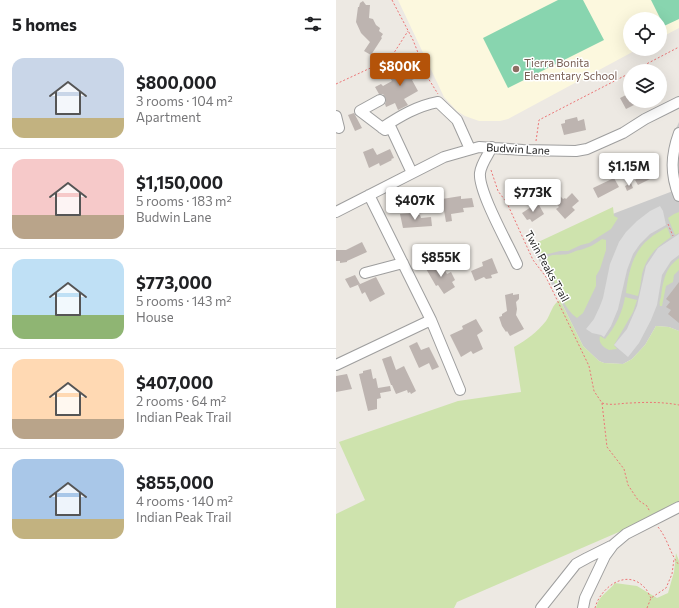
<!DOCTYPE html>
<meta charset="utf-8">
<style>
body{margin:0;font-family:Commissioner,sans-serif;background:#f2f2f2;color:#202124;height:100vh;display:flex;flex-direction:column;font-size:15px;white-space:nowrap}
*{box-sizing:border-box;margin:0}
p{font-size:13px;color:#757577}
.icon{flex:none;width:22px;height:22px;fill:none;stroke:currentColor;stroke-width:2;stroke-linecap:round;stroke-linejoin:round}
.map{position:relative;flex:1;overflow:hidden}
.sheet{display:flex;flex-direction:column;background:#fff;width:336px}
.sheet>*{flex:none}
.buttons{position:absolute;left:287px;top:12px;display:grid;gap:8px}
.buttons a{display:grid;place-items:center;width:44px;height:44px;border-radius:50%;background:#fff;box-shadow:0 4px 16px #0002;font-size:20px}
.price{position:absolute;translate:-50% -34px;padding:0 9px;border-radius:4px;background:#fff;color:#222;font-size:13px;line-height:26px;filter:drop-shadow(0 1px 2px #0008)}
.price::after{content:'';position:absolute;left:50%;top:24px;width:12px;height:9px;margin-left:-6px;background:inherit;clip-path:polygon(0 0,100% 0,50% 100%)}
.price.on{background:#b45309;color:#fff}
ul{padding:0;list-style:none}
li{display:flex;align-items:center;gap:12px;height:100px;padding:0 12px}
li+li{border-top:1px solid #e0e0e0}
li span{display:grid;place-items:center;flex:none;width:112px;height:80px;border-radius:12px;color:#555}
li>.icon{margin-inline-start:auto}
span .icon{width:48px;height:48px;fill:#fffc;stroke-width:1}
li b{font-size:17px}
h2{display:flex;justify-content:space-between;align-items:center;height:48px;padding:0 12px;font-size:17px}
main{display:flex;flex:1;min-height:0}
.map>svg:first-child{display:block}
.education{fill:#fcf8de}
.religious{fill:#cbcbcb}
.grass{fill:#cee3ad}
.pitch{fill:#88d5af}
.parking{fill:#ddd}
.building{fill:#bdb4b0}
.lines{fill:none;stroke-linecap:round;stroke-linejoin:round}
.minor-casing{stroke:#9e9e9e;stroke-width:12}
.path{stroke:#ec7576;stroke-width:1;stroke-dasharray:2 2;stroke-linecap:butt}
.minor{stroke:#fff;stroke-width:10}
.education-dot{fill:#8d6e63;stroke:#fff;stroke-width:1.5}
.labels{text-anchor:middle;stroke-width:3;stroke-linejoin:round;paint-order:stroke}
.education-label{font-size:11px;fill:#785e54;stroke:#fff;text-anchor:start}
.street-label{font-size:11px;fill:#1d1d1d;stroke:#fff}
</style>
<main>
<section class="sheet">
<h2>5 homes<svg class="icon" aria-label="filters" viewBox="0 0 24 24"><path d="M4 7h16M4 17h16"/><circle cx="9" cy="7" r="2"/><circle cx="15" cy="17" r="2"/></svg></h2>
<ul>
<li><span style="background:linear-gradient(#c9d6e8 75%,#c2b280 0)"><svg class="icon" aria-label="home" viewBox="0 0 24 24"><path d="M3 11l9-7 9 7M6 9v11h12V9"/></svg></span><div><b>$800,000</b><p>3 rooms · 104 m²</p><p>Apartment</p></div></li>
<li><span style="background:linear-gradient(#f6c9c9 70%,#b9a48a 0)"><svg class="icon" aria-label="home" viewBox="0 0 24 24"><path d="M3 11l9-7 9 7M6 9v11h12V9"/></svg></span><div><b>$1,150,000</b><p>5 rooms · 183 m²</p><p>Budwin Lane</p></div></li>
<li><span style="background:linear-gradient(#bfe0f5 70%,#8fb573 0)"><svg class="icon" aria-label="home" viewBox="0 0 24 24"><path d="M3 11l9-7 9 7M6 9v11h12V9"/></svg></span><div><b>$773,000</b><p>5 rooms · 143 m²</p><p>House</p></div></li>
<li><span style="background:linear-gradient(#ffd9b3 75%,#b9a48a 0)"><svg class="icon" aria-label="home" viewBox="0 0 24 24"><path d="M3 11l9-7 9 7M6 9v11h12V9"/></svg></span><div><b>$407,000</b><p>2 rooms · 64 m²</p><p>Indian Peak Trail</p></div></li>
<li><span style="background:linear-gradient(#a9c7e8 75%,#c2b280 0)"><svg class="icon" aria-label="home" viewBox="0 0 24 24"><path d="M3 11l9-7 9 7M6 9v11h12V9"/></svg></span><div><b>$855,000</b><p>4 rooms · 140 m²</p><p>Indian Peak Trail</p></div></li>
</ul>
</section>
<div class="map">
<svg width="343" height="608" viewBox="0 0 343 608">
<rect width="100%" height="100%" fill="#ede9e3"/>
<path class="education" d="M62 0H343V28L324 38V19H294V49H302L172 119 164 121H143L129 116 121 111 108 97Z"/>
<path class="religious" d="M343 122V331L333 327 320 326 309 345 296 359 287 364 268 363 263 361 247 346 224 300 195 245 337 191 332 162 334 142Z"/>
<path class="grass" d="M277 207 278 216 282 218 275 229 253 243 245 245 232 251H224L208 255 203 253 198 244Z
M343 212V233L339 235 332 218 338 214Z
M331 227 335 237C321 246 310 257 306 274 305 281 304 289 302 296L290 293C292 274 297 251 313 239 318 234 325 231 331 227Z
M266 239 270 240V250L264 269 260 276V286L247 313 241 318C228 309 223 291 216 277 214 272 209 267 206 261 216 252 221 256 232 254 236 253 240 250 244 250 254 247 258 245 266 239Z
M343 258V270L338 275 337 282 330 286 326 306H324C323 303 324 300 325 297 327 281 329 268 343 258Z
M289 297 301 300 297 312 278 345 281 349 273 350C267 347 262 343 264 336L269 339C279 328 287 311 289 297Z
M224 300 247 346 263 361 268 363 287 364 296 359 309 345 320 326 333 327 343 331V502L299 525 121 602 118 608H0V514L29 500 3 442 122 401 185 392 178 347C191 340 201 332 210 321 215 314 216 304 224 300Z
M340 553 343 561V608H260C263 595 271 593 279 583L301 586 321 598 332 593 338 572Z"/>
<path class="pitch" d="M222 0H247L268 40 172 88 147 38Z
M315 0H343V19L328 26Z"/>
<path class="parking" d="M324 206 327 211 330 225 314 234 304 244 297 254 291 270 282 309 275 326 268 337 265 335 256 333 250 329 258 319 264 306 267 298 274 264 283 242 290 232 301 221 314 211Z
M343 234V255L335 261 326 275 321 305 315 320 303 343 292 357 278 345 291 329 301 306 310 266 322 248Z"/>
<path class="building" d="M27 1 30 5H34L33 18 37 19 40 25 44 28 43 31 47 34 45 37 46 38 35 55 28 51 34 42 25 33 20 22 22 7H23L24 3Z
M77 63 84 76 76 80 82 91 68 99 72 105 62 110 59 103 50 107 49 104 50 101 49 97 47 94H43L39 87 45 84 47 86 56 81 53 76Z
M294 93V101H306L290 109 284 98Z
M18 113 26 128 19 131 12 115Z
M241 117 242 121 248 119 250 130 228 135 225 124 229 123V120Z
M37 148 41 155 54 149 58 158 55 159 56 160 44 166 43 163 33 168 27 152Z
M312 166 318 177 302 185 299 180 302 178 300 174Z
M278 178 283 187 262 198 257 188Z
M295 183 297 188 291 191 289 186Z
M236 193 243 201 236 207 239 210 229 219 220 209 223 207 217 200 223 195 227 199 229 198 230 199Z
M125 196V199L136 198 138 207 127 208 128 212 115 214 116 221 110 222 106 199Z
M203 205 208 214 196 222 194 219 191 220 186 213 195 207 198 208Z
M77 213V215H84L85 218 95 217 96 226 67 228 64 214Z
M26 242 31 252 11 261V262L4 263V261H0V250H10Z
M156 258 162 273 155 275 156 278 150 279 148 277 139 281 135 271 147 266 146 262Z
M96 263 99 269 101 268 102 270 107 267 111 274 115 272 119 280 116 282 119 287 108 294 102 285 100 286 89 267Z
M19 275 24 284 14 288 9 279Z
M40 277 49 294 34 302 29 292 26 294 22 285Z
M343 282V323L332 314 335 310 330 307 334 302 330 299Z
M177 293V295L183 294V299L180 302 181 309 180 315 188 329 174 336 171 331 170 332 166 326 163 317 166 316V314L171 311 169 295Z
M140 319 147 331 141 335 147 349 137 354 135 351 125 357 114 335 127 329 126 326Z
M81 342 85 350 93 347 103 367 96 370 93 363 83 368 73 346Z
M55 356 60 370 68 366 80 391 75 394 74 392 72 393 71 390 60 394 56 385H55L46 359Z
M35 369 37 379 40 378 42 388 54 386 55 391 44 393 45 398 41 399V409L32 411 23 374 27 373V371Z
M11 374 16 389 0 392V376Z"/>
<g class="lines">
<defs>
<path id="minor" d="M44 100 24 111 49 130 55 128 76 173
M0 116 3 128
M46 128C64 116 81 106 102 102L121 120 134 149
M343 133C335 155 334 174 343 196
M156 147C152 155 145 164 144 173 142 191 172 244 181 264
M33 195 95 320 124 390
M0 212 108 157 143 147 187 150 240 151 251 149 287 133 309 119 343 102
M29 273 67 263
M0 365 95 320
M205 608 240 564 251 558 275 546
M247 608 249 598 269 556 277 545 290 534 343 507"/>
</defs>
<use href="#minor" class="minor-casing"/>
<path class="path" d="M56 0 77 40 92 78 102 94
M297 71 343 47
M0 84 54 59 72 31
M200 141 203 120 294 73
M155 170 162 191 171 203 197 260 210 277 253 366 258 391 266 403 271 447 288 469 292 485 302 500 311 506 314 512
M332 224 337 236
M266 403C276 406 285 403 295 403 312 402 327 402 343 405
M322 527C332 539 334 554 343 565
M259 608C264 588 290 568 308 587 311 589 313 595 315 598
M311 608 315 598 330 588 336 574 338 559"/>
<use href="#minor" class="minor"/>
</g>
<circle class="education-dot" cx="180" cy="69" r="4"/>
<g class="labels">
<g class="education-label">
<text x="188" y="67">Tierra Bonita<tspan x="188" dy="13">Elementary School</tspan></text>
</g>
<g class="street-label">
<text transform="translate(182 149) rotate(3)" y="4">Budwin Lane</text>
<text transform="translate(211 266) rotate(61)" y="4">Twin Peaks Trail</text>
</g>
</g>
</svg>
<div class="buttons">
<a><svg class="icon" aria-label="locate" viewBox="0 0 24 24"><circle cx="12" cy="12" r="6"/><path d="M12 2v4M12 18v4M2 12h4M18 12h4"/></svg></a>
<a><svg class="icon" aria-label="layers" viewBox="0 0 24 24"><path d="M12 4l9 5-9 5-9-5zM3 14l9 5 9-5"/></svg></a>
</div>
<b class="price on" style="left:64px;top:87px">$800K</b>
<b class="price" style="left:293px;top:187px">$1.15M</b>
<b class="price" style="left:197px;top:213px">$773K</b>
<b class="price" style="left:79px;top:221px">$407K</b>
<b class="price" style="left:105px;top:278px">$855K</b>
</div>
</main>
